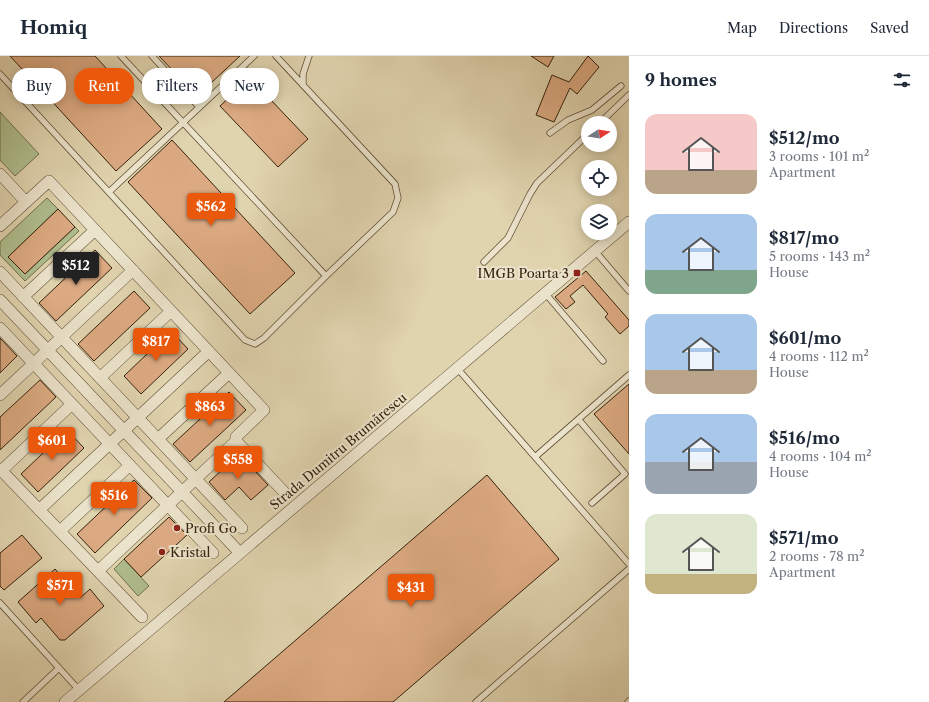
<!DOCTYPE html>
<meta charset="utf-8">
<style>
body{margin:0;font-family:"Libre Caslon Text",serif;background:#f6f6f7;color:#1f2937;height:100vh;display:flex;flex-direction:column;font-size:15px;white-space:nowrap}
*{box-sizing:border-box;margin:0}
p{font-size:13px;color:#747a83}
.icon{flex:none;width:22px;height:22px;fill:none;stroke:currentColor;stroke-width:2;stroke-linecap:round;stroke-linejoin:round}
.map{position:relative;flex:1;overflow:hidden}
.details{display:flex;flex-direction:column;background:#fff;width:300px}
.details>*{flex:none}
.banner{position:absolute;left:12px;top:12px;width:380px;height:36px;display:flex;gap:8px}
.needle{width:26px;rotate:78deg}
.fabs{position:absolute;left:581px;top:60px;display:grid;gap:8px}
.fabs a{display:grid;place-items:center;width:36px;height:36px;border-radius:50%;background:#fff;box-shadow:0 2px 10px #0003;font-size:20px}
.price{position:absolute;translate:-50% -34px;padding:0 9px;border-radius:4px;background:#ea580c;color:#fff;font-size:13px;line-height:26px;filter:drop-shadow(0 1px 2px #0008)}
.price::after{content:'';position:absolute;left:50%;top:24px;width:12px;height:9px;margin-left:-6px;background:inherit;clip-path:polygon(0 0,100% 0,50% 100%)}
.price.selected{background:#222;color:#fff}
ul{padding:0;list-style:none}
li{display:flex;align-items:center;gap:12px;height:100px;padding:0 16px}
li span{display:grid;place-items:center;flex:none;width:112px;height:80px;border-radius:12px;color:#555}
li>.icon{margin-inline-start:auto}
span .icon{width:48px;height:48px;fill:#fffc;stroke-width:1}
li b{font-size:17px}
h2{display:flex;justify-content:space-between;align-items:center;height:48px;padding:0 16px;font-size:17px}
.tag{padding:0 14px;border-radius:16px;background:#fff;box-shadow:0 2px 10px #0003;font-size:14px;line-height:36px}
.tag.selected{background:#ea580c;color:#fff}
header{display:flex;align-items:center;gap:24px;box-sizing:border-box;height:56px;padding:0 20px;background:#fff;border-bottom:1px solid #e0e1e3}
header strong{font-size:19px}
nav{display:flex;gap:22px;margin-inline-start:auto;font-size:14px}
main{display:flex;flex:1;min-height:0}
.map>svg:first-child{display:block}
.green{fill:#afbd8d;stroke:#72704d}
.building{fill:#dcaa82;stroke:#36220d}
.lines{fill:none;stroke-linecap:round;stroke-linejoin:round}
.lane-casing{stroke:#604e36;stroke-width:7}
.street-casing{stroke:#604e36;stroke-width:12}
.lane{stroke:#ebe3cb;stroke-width:5.5}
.street{stroke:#ebe3cb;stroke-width:11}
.poi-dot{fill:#8f2418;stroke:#ebe3cb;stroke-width:1.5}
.labels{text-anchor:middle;stroke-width:4;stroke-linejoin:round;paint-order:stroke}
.poi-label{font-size:13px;fill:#36220d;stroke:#ebe3cb;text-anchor:start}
.street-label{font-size:13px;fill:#36220d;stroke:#ebe3cb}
</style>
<header>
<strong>Homiq</strong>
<nav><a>Map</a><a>Directions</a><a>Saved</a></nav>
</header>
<main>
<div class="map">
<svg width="629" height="646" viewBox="0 0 629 646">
<rect width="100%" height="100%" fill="#e0d4af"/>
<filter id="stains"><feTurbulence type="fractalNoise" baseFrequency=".005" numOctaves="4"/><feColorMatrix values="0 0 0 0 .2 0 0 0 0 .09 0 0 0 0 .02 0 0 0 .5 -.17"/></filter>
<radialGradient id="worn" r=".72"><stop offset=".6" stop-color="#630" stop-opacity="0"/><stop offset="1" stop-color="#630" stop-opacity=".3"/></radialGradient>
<path class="green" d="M0 56 39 98 15 120 0 104Z
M47 142 58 153 8 201 25 218 75 171 79 175 25 225 0 199V186Z
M124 503 149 530 138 540 114 513Z"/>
<path class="building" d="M10 0H95L162 73 116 115Z
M159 0H240L197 40Z
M531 0H554L548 11Z
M588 0 599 11 577 38 570 32 554 66 536 59 552 19 569 26Z
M250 22 308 83 278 111 220 50Z
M172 84 295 217 250 258 128 126Z
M58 153 75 171 25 218 8 201Z
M95 194 112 212 56 265 39 247Z
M586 215 629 264V270L620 278 605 261 608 258 583 229 570 240 575 246 566 253 555 241Z
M134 235 150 252 94 305 78 288Z
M171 275 188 293 141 338 124 320Z
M0 282 17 300 0 317Z
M40 324 56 341 0 394V361Z
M629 328V398L594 358Z
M229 336 246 354 190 406 173 388Z
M67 374 84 392 38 436 21 418Z
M239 398 268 429 251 444 239 431 225 444 209 426Z
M487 419 559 503 393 646H224Z
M134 424 152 442 95 497 77 478Z
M169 461 187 479 141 521 124 503Z
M22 479 42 502 4 534 0 530V497Z
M55 513 80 542 90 533 104 550 65 584H60L41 562 36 567 18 546Z"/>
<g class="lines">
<defs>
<path id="lane" d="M121 0 326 220
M152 0 199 51
M0 18 245 284 255 288 264 282 326 220 393 156 398 142 395 128 276 0
M303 29V18L309 0
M600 67 629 39
M550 77 568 64 592 54 621 30
M109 136 254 0
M595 195 629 235
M484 206 508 182 530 138 537 127 588 78
M545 237 603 305
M457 312 629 508
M579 364 625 418 592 447
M535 401 629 319
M0 547 79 634
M23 646 59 612
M476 646 629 513
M628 646 629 645"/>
<path id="street" d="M0 118 26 146
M0 170 49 125 264 354 236 381V385L98 515
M0 216 242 472
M23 241 95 174
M0 244 240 497
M0 272 213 497
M100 322 171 255
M0 339 133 214
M158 383 229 317
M236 385 284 436
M0 413 142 561
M1 415 72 348
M39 454 209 295
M60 475 130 409
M65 646 629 166"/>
</defs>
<use href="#lane" class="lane-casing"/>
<use href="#street" class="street-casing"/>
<use href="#lane" class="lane"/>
<use href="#street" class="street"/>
</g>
<g class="poi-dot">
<rect x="573" y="213" width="8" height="8" rx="2"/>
<circle cx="177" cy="472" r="4"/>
<circle cx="162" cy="496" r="4"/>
</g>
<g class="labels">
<g class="poi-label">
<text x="569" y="222" text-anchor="end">IMGB Poarta 3</text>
<text x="185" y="477">Profi Go</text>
<text x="170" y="501">Kristal</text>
</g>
<g class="street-label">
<text transform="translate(338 395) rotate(-40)" y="5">Strada Dumitru Brumărescu</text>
</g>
</g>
<rect width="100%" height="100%" filter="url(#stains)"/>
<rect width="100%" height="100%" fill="url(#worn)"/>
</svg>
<div class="fabs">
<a><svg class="needle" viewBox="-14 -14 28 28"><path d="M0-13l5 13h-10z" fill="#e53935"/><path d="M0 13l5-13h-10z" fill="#747a83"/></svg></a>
<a><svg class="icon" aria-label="locate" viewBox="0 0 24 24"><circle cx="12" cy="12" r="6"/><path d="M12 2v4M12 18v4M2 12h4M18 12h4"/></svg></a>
<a><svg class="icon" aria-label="layers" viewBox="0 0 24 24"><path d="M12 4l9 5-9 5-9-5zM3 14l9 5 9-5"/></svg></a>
</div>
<b class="price" style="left:211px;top:171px">$562</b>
<b class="price selected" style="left:76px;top:230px">$512</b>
<b class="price" style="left:156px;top:306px">$817</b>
<b class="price" style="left:210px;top:371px">$863</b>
<b class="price" style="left:52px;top:405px">$601</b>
<b class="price" style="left:238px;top:424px">$558</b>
<b class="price" style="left:114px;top:460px">$516</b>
<b class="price" style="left:60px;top:550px">$571</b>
<b class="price" style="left:411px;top:552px">$431</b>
<div class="banner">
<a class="tag">Buy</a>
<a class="tag selected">Rent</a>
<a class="tag">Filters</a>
<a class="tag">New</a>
</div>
</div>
<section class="details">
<h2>9 homes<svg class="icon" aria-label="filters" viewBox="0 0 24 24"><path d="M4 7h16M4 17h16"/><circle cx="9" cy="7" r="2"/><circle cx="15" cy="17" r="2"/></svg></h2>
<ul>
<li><span style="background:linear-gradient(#f6c9c9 70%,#b9a48a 0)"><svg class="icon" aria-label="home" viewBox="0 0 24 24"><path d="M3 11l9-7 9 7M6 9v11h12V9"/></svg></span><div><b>$512/mo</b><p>3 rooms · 101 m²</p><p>Apartment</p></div></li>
<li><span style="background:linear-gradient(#a9c7e8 70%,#7fa58c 0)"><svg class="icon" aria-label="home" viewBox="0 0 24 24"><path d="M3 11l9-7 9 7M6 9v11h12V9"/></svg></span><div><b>$817/mo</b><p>5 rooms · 143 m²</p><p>House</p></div></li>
<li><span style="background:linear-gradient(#a9c7e8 70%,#b9a48a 0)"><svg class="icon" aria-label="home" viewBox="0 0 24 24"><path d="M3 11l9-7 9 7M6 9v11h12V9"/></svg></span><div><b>$601/mo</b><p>4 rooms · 112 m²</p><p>House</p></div></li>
<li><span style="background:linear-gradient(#a9c7e8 60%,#9aa5b1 0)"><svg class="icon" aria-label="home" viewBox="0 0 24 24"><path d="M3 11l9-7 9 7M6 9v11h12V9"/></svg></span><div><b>$516/mo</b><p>4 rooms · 104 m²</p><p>House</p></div></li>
<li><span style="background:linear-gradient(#dfe7d0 75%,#c2b280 0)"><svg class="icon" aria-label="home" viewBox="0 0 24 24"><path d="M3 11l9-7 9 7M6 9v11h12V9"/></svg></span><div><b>$571/mo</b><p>2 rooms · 78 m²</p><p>Apartment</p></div></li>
</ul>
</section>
</main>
